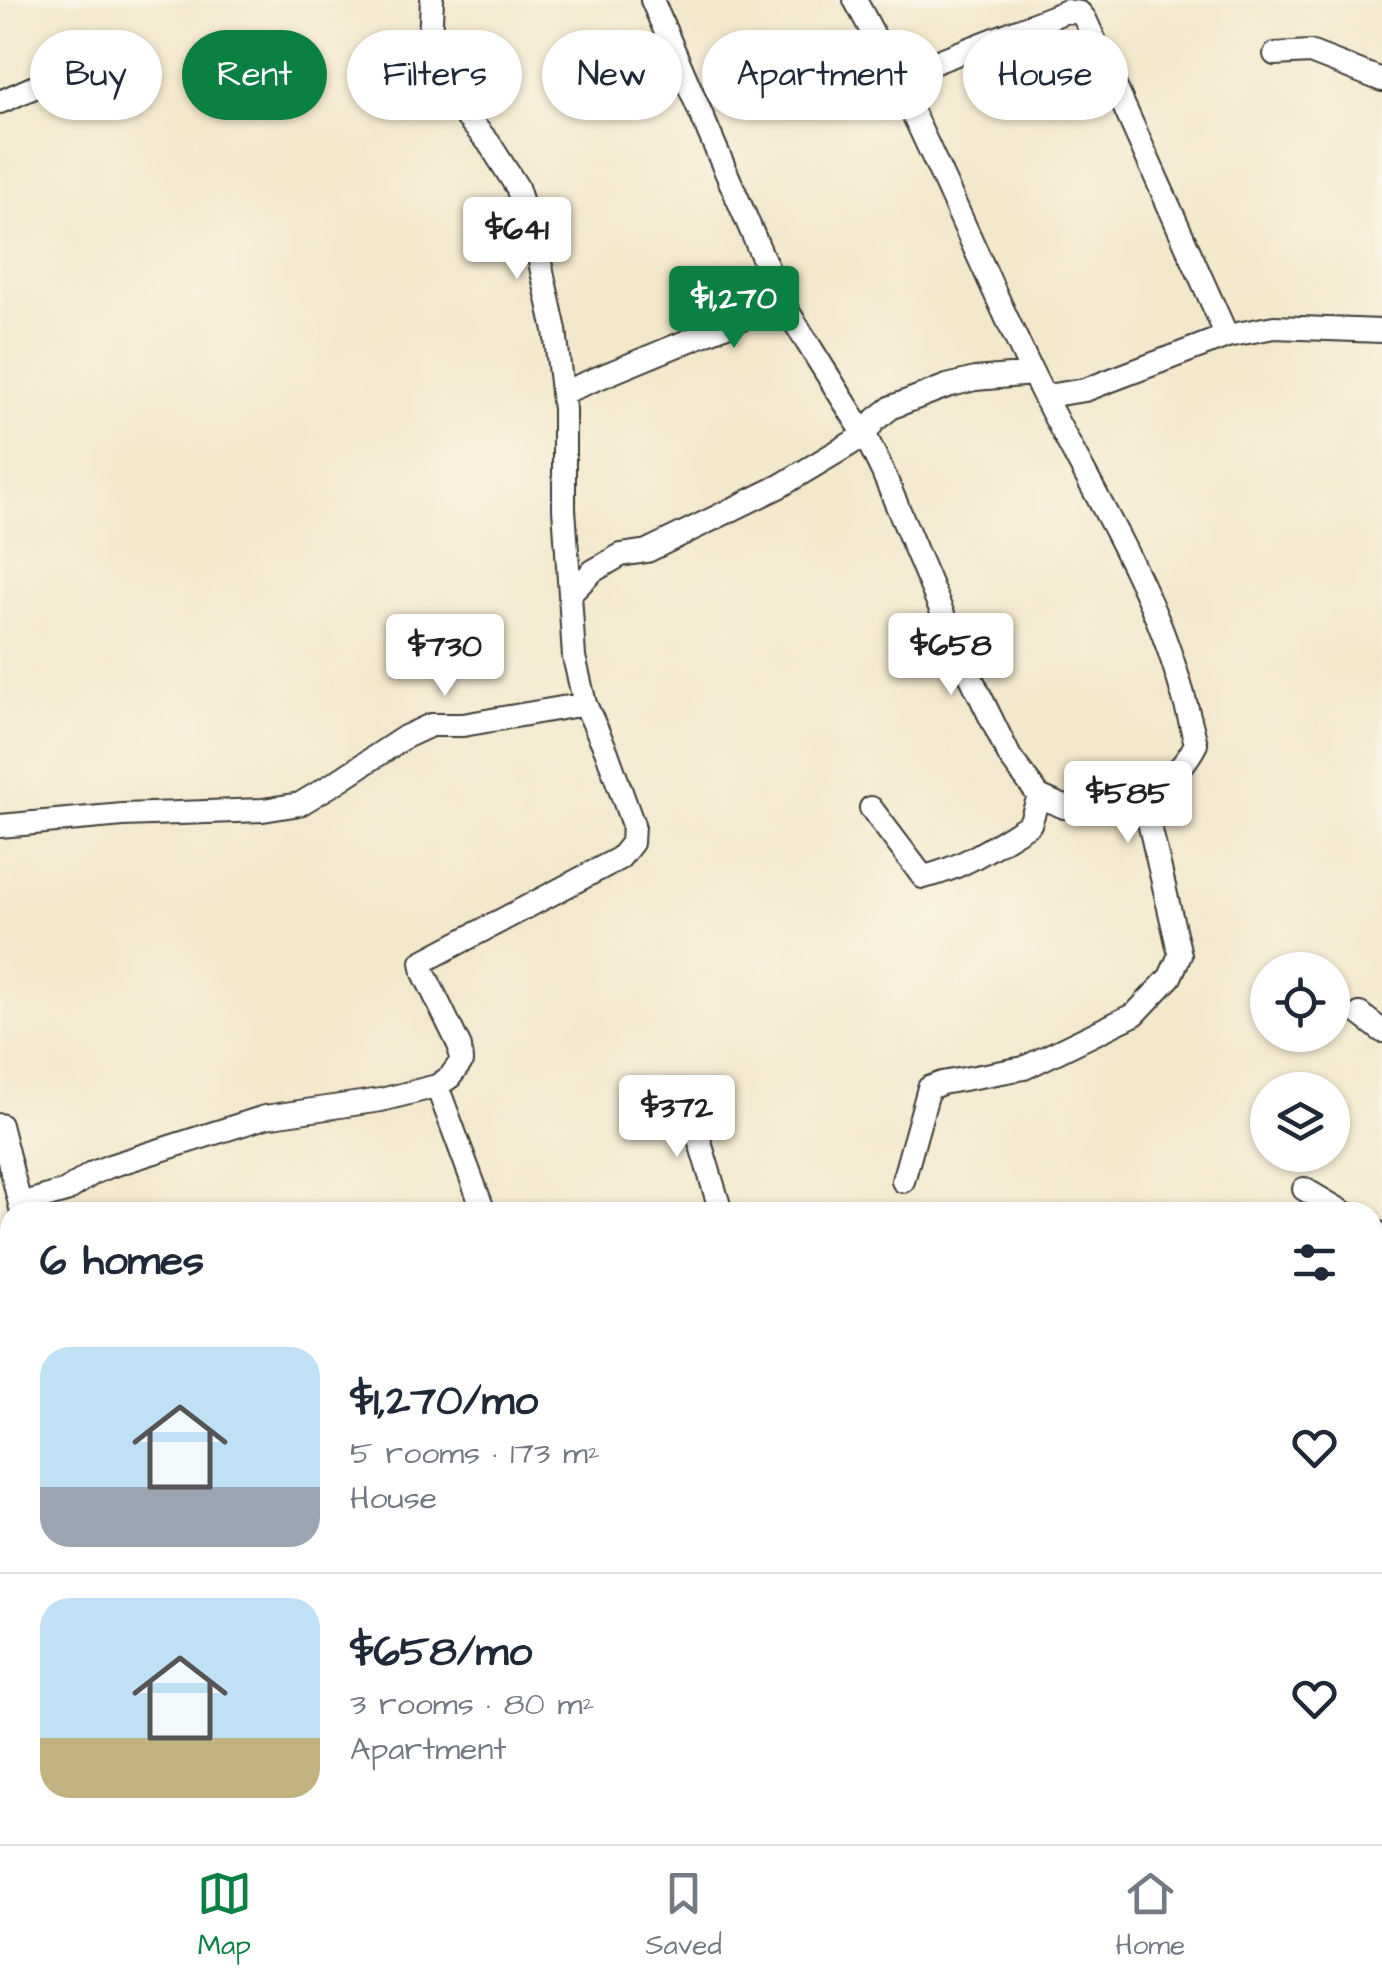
<!DOCTYPE html>
<meta charset="utf-8">
<style>
body{margin:0;font-family:"Architects Daughter",sans-serif;background:#f2f2f3;color:#1f2937;height:100vh;display:flex;flex-direction:column;font-size:38px;white-space:nowrap}
*{box-sizing:border-box;margin:0}
p{font-size:32px;color:#747a83}
.icon{flex:none;width:55px;height:55px;fill:none;stroke:currentColor;stroke-width:2;stroke-linecap:round;stroke-linejoin:round}
.map{position:relative;flex:1;overflow:hidden}
.sheet{position:absolute;left:0px;top:1202px;width:1382px;height:642px;display:flex;flex-direction:column;background:#fff;border-radius:30px 30px 0 0;box-shadow:0 2px 8px #0004}
.sheet>*{flex:none}
.banner{position:absolute;left:30px;top:30px;width:1322px;height:90px;display:flex;gap:20px}
.controls{position:absolute;left:1250px;top:952px;display:grid;gap:20px}
.controls a{display:grid;place-items:center;width:100px;height:100px;border-radius:50%;background:#fff;box-shadow:0 2px 8px #0004;font-size:50px}
.price{position:absolute;translate:-50% -85px;padding:0 22px;border-radius:10px;background:#fff;color:#222;font-size:32px;line-height:65px;filter:drop-shadow(0 2px 5px #0008)}
.price::after{content:'';position:absolute;left:50%;top:60px;width:30px;height:22px;margin-left:-15px;background:inherit;clip-path:polygon(0 0,100% 0,50% 100%)}
.price.current{background:#0b8043;color:#fff}
ul{padding:0;list-style:none}
li{display:flex;align-items:center;gap:30px;height:250px;padding:0 40px}
li+li{border-top:2px solid #e0e1e3}
li span{display:grid;place-items:center;flex:none;width:280px;height:200px;border-radius:30px;color:#555}
li>.icon{margin-inline-start:auto}
span .icon{width:120px;height:120px;fill:#fffc;stroke-width:1}
li b{font-size:42px}
h2{display:flex;justify-content:space-between;align-items:center;height:120px;padding:0 40px;font-size:42px}
.tag{padding:0 35px;border-radius:45px;background:#fff;box-shadow:0 2px 8px #0004;font-size:35px;line-height:90px}
.tag.current{background:#0b8043;color:#fff}
.tab-bar{display:flex;justify-content:space-around;align-items:center;height:140px;border-top:2px solid #e0e1e3;background:#fff;font-size:28px;color:#747a83}
.tab-bar a{display:grid;justify-items:center;gap:5px}
.tab-bar .current{color:#0b8043}
.map>svg:first-child{display:block}
.building{fill:url(#building-hatch)}
.lines{fill:none;stroke-linecap:round;stroke-linejoin:round}
.minor-casing{stroke:#3c3a36;stroke-width:26}
.minor{stroke:#fff;stroke-width:22}
</style>
<div class="map">
<svg width="1382" height="1844" viewBox="0 0 1382 1844">
<defs>
<pattern id="building-hatch" width="6" height="6" patternUnits="userSpaceOnUse" patternTransform="scale(2.5)"><rect width="6" height="6" fill="#c49cb8"/><path d="M-1 1l2-2M0 6l6-6M5 7l2-2" fill="none" stroke="#9e7e95"/></pattern>
</defs>
<rect width="100%" height="100%" fill="#fcf5e5"/>
<filter id="ink" filterUnits="userSpaceOnUse"><feTurbulence type="fractalNoise" baseFrequency=".01" numOctaves="2"/><feDisplacementMap in="SourceGraphic" scale="20" xChannelSelector="R" yChannelSelector="G"/><feConvolveMatrix kernelMatrix="1 2 1 2 8 2 1 2 1" color-interpolation-filters="sRGB"/></filter>
<filter id="wash" filterUnits="userSpaceOnUse"><feTurbulence type="fractalNoise" baseFrequency=".0048" numOctaves="4" result="noise"/><feDisplacementMap in="SourceGraphic" scale="40" xChannelSelector="R" yChannelSelector="G"/><feGaussianBlur stdDeviation="2.25" result="paint"/><feColorMatrix in="noise" values="0 0 0 0 0 0 0 0 0 0 0 0 0 0 0 0 0 1.4 0 .05"/><feComposite in="paint" operator="in"/></filter>
<g filter="url(#wash)">
<rect width="100%" height="100%" fill="#f3e7cc"/>
<g id="blocks">
<path class="building" d="M9 1610 10 1646 0 1650V1614Z
M10 1669V1704H9L0 1672Z
M4 1714 10 1730V1801L0 1805V1715Z
M56 1835H78L81 1844H59Z"/>
</g>
</g>
<g filter="url(#ink)">
<use href="#blocks" fill-opacity="0" stroke="#3c3a36" stroke-width="2.5"/>
<g class="lines">
<defs>
<path id="minor" d="M432 0 429 59 435 74 458 107 489 143 517 187 538 253 555 330 564 409V509L570 594
M652 0 782 302
M855 0C921 120 972 247 1031 370 1072 455 1122 534 1158 621 1174 661 1186 702 1196 744 1182 771 1169 780 1142 792L1180 955 1170 977 1135 1014 1024 1068 942 1083 929 1088 903 1181
M1275 54 1310 52 1382 80
M897 77 1067 11 1080 13 1085 19 1227 336
M0 102 78 68
M562 393 782 302 865 435 882 470 961 657 1010 757 1039 796 1064 807 1111 798H1130L1142 792
M1046 396 1085 390 1227 336 1274 327 1382 331
M871 808 923 877C962 869 997 844 1030 824L1039 796
M0 826 123 815 263 810 300 804 338 781 405 737 431 725H463L585 704
M1360 1014 1382 1031
M437 1086 484 1212
M704 1118 696 1129 721 1212
M0 1125 22 1212
M1304 1189 1343 1212
M20 1204 66 1191 93 1173 110 1166 265 1117 381 1100 437 1086 450 1077 461 1062 460 1047 424 973 422 962 620 858 632 843 633 825 606 750 585 704 574 657 570 594 593 571 621 555 647 551 780 486 865 435 874 421 892 407 947 386 975 379 1033 374
M1372 1230 1382 1235
M1372 1647 1382 1635
M218 1835 221 1844
M725 1835 733 1844
M904 1835 910 1844
M318 1844 344 1835
M984 1844 992 1835
M1210 1844 1223 1835"/>
</defs>
<use href="#minor" class="minor-casing"/>
<use href="#minor" class="minor"/>
</g>
</g>
</svg>
<div class="controls">
<a><svg class="icon" aria-label="locate" viewBox="0 0 24 24"><circle cx="12" cy="12" r="6"/><path d="M12 2v4M12 18v4M2 12h4M18 12h4"/></svg></a>
<a><svg class="icon" aria-label="layers" viewBox="0 0 24 24"><path d="M12 4l9 5-9 5-9-5zM3 14l9 5 9-5"/></svg></a>
</div>
<b class="price" style="left:517px;top:282px">$641</b>
<b class="price current" style="left:734px;top:351px">$1,270</b>
<b class="price" style="left:951px;top:698px">$658</b>
<b class="price" style="left:445px;top:699px">$730</b>
<b class="price" style="left:1128px;top:846px">$585</b>
<b class="price" style="left:677px;top:1160px">$372</b>
<div class="banner">
<a class="tag">Buy</a>
<a class="tag current">Rent</a>
<a class="tag">Filters</a>
<a class="tag">New</a>
<a class="tag">Apartment</a>
<a class="tag">House</a>
</div>
<section class="sheet">
<h2>6 homes<svg class="icon" aria-label="filters" viewBox="0 0 24 24"><path d="M4 7h16M4 17h16"/><circle cx="9" cy="7" r="2"/><circle cx="15" cy="17" r="2"/></svg></h2>
<ul>
<li><span style="background:linear-gradient(#bfe0f5 70%,#9aa5b1 0)"><svg class="icon" aria-label="home" viewBox="0 0 24 24"><path d="M3 11l9-7 9 7M6 9v11h12V9"/></svg></span><div><b>$1,270/mo</b><p>5 rooms · 173 m²</p><p>House</p></div><svg class="icon" aria-label="heart" viewBox="0 0 24 24"><path d="M12 20l-8-8c-3-5 5-10 8-4 3-6 11-1 8 4z"/></svg></li>
<li><span style="background:linear-gradient(#bfe0f5 70%,#c2b280 0)"><svg class="icon" aria-label="home" viewBox="0 0 24 24"><path d="M3 11l9-7 9 7M6 9v11h12V9"/></svg></span><div><b>$658/mo</b><p>3 rooms · 80 m²</p><p>Apartment</p></div><svg class="icon" aria-label="heart" viewBox="0 0 24 24"><path d="M12 20l-8-8c-3-5 5-10 8-4 3-6 11-1 8 4z"/></svg></li>
</ul>
</section>
</div>
<nav class="tab-bar">
<a class="current"><svg class="icon" aria-label="map" viewBox="0 0 24 24"><path d="M3 6l6-2 6 2 6-2v14l-6 2-6-2-6 2zM9 4v14M15 6v14"/></svg>Map</a>
<a><svg class="icon" aria-label="saved" viewBox="0 0 24 24"><path d="M7 4h10v16l-5-4-5 4z"/></svg>Saved</a>
<a><svg class="icon" aria-label="home" viewBox="0 0 24 24"><path d="M3 11l9-7 9 7M6 9v11h12V9"/></svg>Home</a>
</nav>
